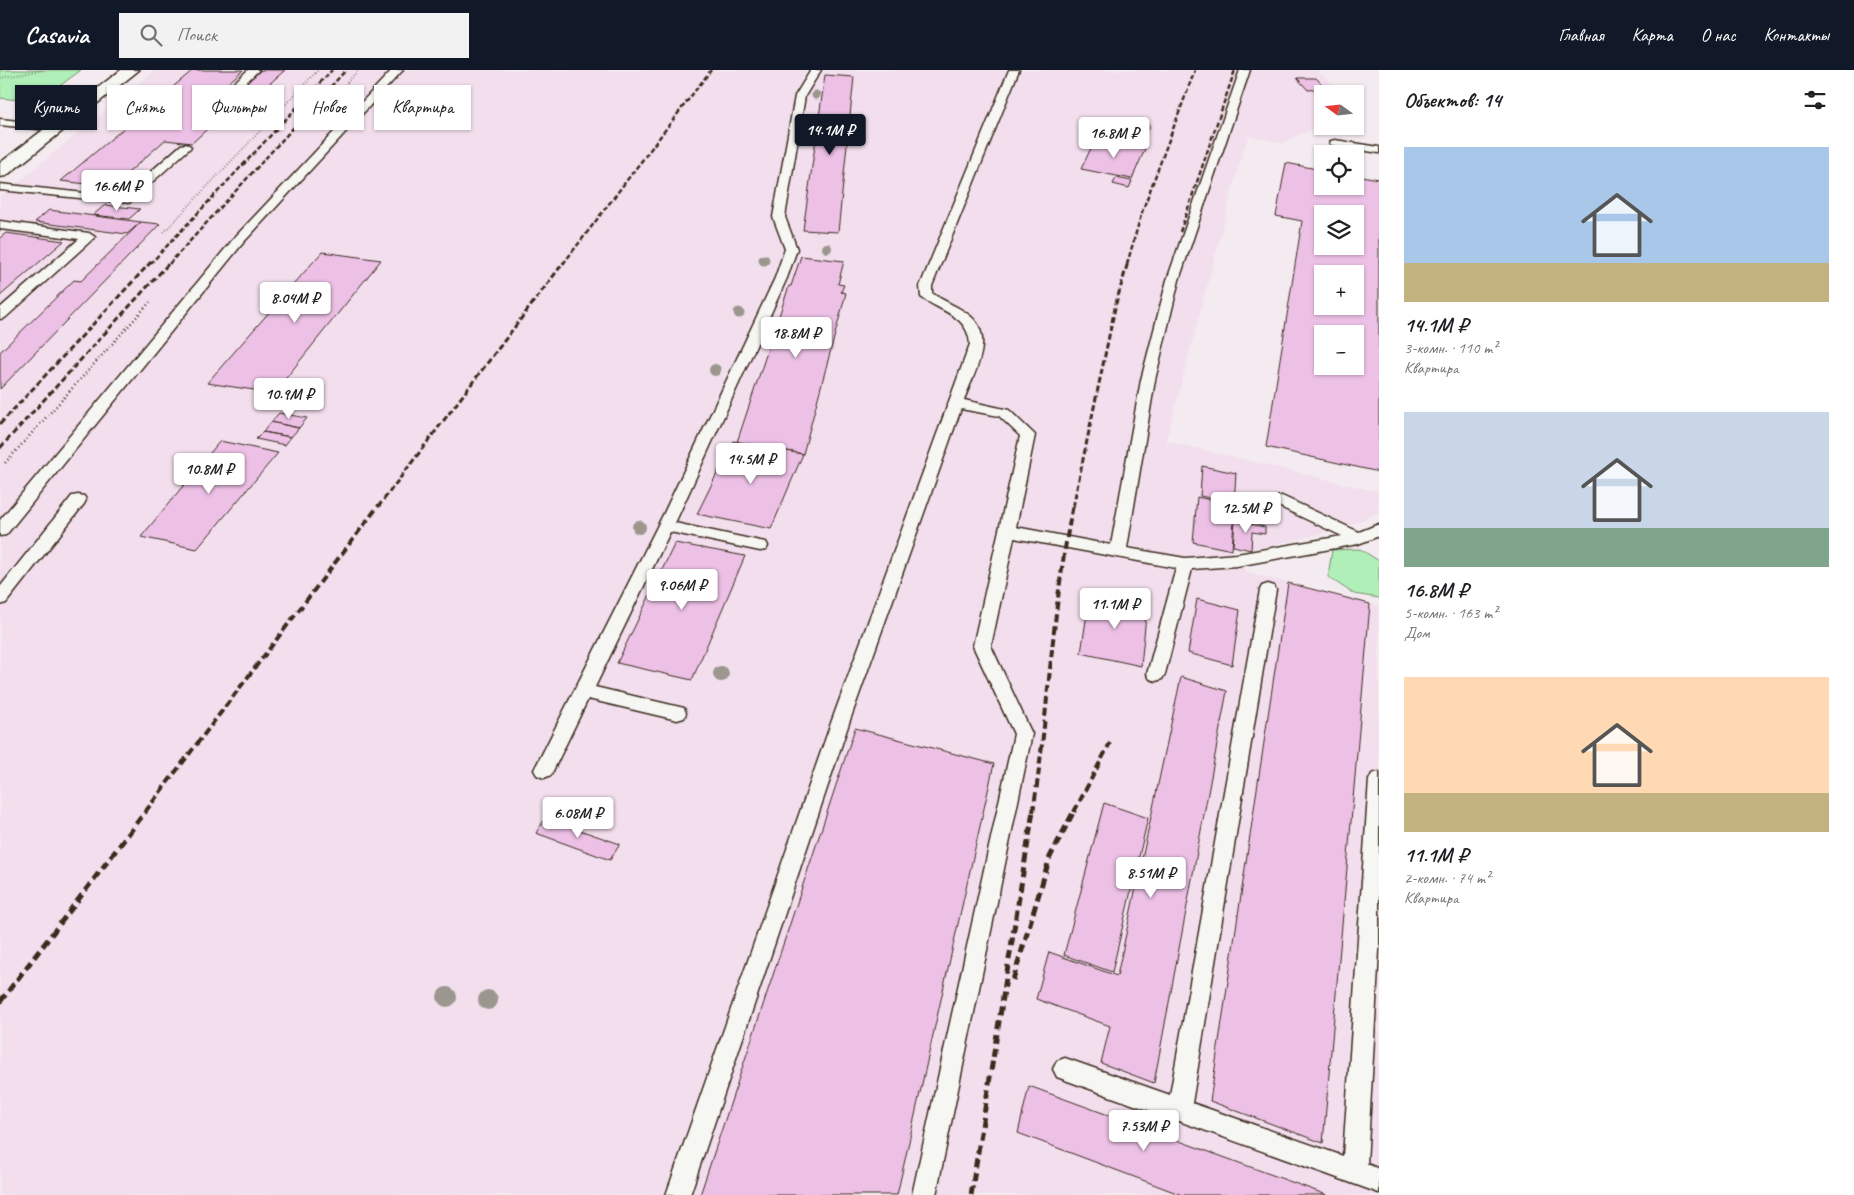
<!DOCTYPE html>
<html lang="ru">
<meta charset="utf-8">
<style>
body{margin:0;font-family:Caveat,sans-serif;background:#f2f2f2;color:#202124;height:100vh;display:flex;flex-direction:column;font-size:19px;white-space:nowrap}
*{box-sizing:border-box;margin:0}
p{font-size:16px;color:#757577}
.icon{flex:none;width:28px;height:28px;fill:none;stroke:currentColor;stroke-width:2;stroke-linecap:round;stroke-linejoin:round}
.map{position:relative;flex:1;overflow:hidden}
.drawer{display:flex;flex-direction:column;background:#fff;width:475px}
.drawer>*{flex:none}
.guide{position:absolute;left:15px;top:15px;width:475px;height:45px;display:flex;gap:10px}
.needle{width:32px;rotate:285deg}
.tools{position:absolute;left:1314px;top:15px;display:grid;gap:10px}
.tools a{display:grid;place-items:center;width:50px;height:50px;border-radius:0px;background:#fff;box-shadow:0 1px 4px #0004;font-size:25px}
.price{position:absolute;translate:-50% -42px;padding:0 11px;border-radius:5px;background:#fff;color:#222;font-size:16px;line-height:32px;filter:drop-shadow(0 1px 2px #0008)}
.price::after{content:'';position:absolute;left:50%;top:30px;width:15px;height:11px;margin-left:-8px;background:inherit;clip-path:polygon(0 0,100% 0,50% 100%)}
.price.on{background:#111827;color:#fff}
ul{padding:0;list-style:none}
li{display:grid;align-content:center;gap:10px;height:265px;padding:0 25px}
li span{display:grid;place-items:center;height:155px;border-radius:0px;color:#555}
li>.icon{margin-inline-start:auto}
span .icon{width:90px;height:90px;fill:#fffc;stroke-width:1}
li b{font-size:21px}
h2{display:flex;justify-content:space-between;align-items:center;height:60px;padding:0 25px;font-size:21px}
.pill{padding:0 18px;border-radius:0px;background:#fff;box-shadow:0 1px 4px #0004;font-size:18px;line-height:45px}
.pill.on{background:#111827;color:#fff}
header{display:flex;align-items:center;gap:30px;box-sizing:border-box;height:70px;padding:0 25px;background:#111827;color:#fff}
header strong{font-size:24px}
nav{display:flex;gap:28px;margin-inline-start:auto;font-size:18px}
.search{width:350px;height:45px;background:#f2f2f2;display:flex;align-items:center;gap:12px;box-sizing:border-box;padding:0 18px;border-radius:0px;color:#757577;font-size:19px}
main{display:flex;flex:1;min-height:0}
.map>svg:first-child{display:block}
.built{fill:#f2deed}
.green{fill:#b0f0b8;stroke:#768d6b}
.building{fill:#edc1e6;stroke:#3b2a1e;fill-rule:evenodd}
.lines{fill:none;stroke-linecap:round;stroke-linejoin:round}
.service-casing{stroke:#3b2a1e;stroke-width:3}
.tertiary-casing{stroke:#3b2a1e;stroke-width:3}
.path-far1{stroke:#3b2a1e;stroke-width:2;stroke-dasharray:0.5 2.5;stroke-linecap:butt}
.path{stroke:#3b2a1e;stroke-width:2.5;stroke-dasharray:1 3;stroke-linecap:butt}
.service{fill:#f6f6f2;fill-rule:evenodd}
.tertiary{fill:#f6f6f2;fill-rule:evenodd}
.rail-far3{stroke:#3b2a1e;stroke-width:2.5;stroke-dasharray:5 2.5;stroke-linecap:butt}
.rail-far2{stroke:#3b2a1e;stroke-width:3;stroke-dasharray:6 3;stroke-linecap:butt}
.rail-far1{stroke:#3b2a1e;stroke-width:4;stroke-dasharray:8 4;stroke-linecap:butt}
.rail{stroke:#3b2a1e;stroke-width:5;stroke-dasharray:9 5;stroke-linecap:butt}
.tree{fill:#9b978e}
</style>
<header>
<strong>Casavia</strong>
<div class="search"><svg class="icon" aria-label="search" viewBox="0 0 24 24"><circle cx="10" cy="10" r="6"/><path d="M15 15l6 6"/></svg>Поиск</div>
<nav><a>Главная</a><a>Карта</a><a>О нас</a><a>Контакты</a></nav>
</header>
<main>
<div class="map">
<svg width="1379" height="1125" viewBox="0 0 1379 1125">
<rect width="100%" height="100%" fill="#f4ebf0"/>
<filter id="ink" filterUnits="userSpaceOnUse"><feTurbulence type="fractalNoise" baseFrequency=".02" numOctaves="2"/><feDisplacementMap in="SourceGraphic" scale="10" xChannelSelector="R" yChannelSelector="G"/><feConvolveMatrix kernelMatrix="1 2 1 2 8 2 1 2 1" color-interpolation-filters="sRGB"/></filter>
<g filter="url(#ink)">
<path class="built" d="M155 0H1316L1344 24H1322V54L1282 73 1249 66 1243 80 1166 371 1379 422V442L1342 459 1251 480 1234 476 1232 480 1247 502 1379 536V1125H0V127Z"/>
<path class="green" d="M0 0H81L38 32 0 28Z
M1360 479 1379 491V528L1354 524 1328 507 1332 480Z"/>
<path class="building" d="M193 0H243L203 35 230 38 192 73 165 70 112 117 61 111Z
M261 0H285L267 16 245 14Z
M825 5 854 7 838 162 803 160Z
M1297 8H1316L1327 19 1308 20Z
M1095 70 1117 74 1118 72 1145 79 1132 109 1081 99Z
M1286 93 1322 100V116H1355V105L1379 109V402L1266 377 1302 151 1276 146ZM1322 144H1355V176H1322ZM1322 204H1355V236H1322ZM1322 264H1355V296H1322Z
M1116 108 1132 111 1129 118 1113 114Z
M105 135 140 139 129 149 93 145Z
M49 140 141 152 127 164 35 152Z
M141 152 160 154 0 319V282L74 210 81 211Z
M6 163 64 171 0 226V168Z
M322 182 381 190 274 323 207 313Z
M801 186 844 191 838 214 844 215 841 222 846 223 803 384 737 372 789 216H791Z
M275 324 303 328 297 337 269 332Z
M279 343 307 348 299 358 271 352Z
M271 352 299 358 291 367 263 362Z
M263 362 291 367 285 375 256 369Z
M220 371 278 383 197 479 141 467Z
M733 371 803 384 771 459 697 444Z
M1202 396 1236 403 1234 433 1200 426Z
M1197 427 1235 435 1232 480 1193 472Z
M1237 433 1254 436 1253 454 1236 450Z
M1235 451 1265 457V464L1252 462 1251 480 1233 476Z
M675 473 745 486 692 610 617 593Z
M1288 513 1370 534 1323 1073 1210 1031Z
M1090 524 1147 536 1141 596 1081 583Z
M1197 529 1240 540 1232 595 1188 583Z
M1181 607 1227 621 1154 1013 1101 993 1110 956 1036 929 1049 882 1117 906Z
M855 658 994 694 897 1125H700Z
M1104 733 1148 748 1112 902 1064 885Z
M545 748 620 774 610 790 536 763Z
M1029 1016 1327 1125H1182L1018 1063Z"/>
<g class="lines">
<defs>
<path id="service" d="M248 0H259L225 32H217L216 30 217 28Z
M392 0H403L243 173 6 465 0 466V450L235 167Z
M811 0H821L805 26 785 147 797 179 787 208 675 453 760 471 766 472 768 476 766 480 760 481 670 462 595 617 684 638 686 643 684 648 677 650 588 629 551 705 544 708 537 705 534 700 664 443 775 208 785 179 773 147 795 26Z
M1009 0H1019L932 216V223C944 232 958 236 969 245 997 266 973 305 964 330L1009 340 1035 365 1016 457 1111 475 1141 310 1167 210 1240 0H1250L1179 210 1155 310 1127 478 1185 488 1237 484 1342 466 1276 435 1274 431 1276 427 1282 426 1359 462 1379 454V466L1358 474 1237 496 1192 499 1165 604 1162 609 1156 611 1150 609 1147 604 1176 498 1014 468 991 576 1032 664 936 1125H912L1014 664 973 576 1020 366 999 346 961 339 849 653 690 1125H666L831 653 970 274C968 245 941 242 921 227L920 216Z
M0 49 57 55 62 58 57 61 0 55Z
M1335 70 1379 77V83L1331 75 1330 73 1331 71Z
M185 74 189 75 191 77 189 79 129 133 0 120V114L122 127 181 75Z
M0 151 89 163 95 167 5 248 0 249V238L79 169 0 159Z
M78 425 84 426 86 430 84 434 6 533 0 535V517L72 426Z
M1268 514 1274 516 1276 520 1192 1033 1343 1086 1369 710 1372 704 1379 702V880L1367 1094 1379 1099V1123L1065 1010 1057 1007 1053 999 1057 991 1065 988 1170 1025 1260 520 1262 516Z"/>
<path id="tertiary" d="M121 0H139L6 106 0 107V93Z"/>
</defs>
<use href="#service" class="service-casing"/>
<use href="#tertiary" class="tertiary-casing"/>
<path class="path-far1" d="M0 8 44 0
M343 17 358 0
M164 162 318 0"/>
<path class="path" d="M5 393 150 232"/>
<use href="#service" class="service"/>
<use href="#tertiary" class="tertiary"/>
<path class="rail-far3" d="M1180 162 1235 0
M150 194 332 0
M169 194 346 0
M563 194 711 0
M1127 194 1142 142 1195 0"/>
<path class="rail-far2" d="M0 354 151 192
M0 378 170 192
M378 437 564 192
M1073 437 1116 233 1128 192"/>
<path class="rail-far1" d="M145 742 379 435
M1033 742C1049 640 1052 536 1073 435
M1074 742 1110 673"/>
<path class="rail" d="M1013 910 1050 787 1074 741
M0 932 146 741
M971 1125 1033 741"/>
</g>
<g class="tree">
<circle cx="816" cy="25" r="4.5"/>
<circle cx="1146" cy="57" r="4.5"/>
<circle cx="827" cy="178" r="5"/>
<circle cx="764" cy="190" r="5.5"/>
<circle cx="739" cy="243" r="5.5"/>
<circle cx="715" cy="300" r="6"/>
<circle cx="639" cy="457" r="7"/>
<circle cx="721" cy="604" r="8"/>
<circle cx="447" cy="927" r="10"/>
<circle cx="488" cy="930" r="10"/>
</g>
</g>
</svg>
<div class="tools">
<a><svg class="needle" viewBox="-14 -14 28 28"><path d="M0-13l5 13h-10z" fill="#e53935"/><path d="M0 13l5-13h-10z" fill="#757577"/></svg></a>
<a><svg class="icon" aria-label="locate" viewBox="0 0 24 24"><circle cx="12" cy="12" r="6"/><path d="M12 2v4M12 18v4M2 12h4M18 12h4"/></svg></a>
<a><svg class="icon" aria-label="layers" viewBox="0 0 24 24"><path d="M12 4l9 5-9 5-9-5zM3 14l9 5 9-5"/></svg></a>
<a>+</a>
<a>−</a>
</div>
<b class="price on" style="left:830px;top:86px">14.1M ₽</b>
<b class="price" style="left:1114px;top:89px">16.8M ₽</b>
<b class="price" style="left:117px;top:142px">16.6M ₽</b>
<b class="price" style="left:295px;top:254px">8.04M ₽</b>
<b class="price" style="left:796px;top:289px">18.8M ₽</b>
<b class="price" style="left:289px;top:350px">10.9M ₽</b>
<b class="price" style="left:751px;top:415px">14.5M ₽</b>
<b class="price" style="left:209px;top:425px">10.8M ₽</b>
<b class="price" style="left:1246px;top:464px">12.5M ₽</b>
<b class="price" style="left:682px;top:541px">9.06M ₽</b>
<b class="price" style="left:1115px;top:560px">11.1M ₽</b>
<b class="price" style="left:578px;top:769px">6.08M ₽</b>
<b class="price" style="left:1151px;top:829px">8.51M ₽</b>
<b class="price" style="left:1144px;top:1082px">7.53M ₽</b>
<div class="guide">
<a class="pill on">Купить</a>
<a class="pill">Снять</a>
<a class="pill">Фильтры</a>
<a class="pill">Новое</a>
<a class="pill">Квартира</a>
</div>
</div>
<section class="drawer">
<h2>Объектов: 14<svg class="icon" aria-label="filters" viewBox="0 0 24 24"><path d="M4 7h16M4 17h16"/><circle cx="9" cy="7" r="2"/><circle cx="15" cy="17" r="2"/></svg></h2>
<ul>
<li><span style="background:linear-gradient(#a9c7e8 75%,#c2b280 0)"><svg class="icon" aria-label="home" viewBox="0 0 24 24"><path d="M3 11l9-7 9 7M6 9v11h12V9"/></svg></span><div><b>14.1M ₽</b><p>3-комн. · 110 m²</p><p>Квартира</p></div></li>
<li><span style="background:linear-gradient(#c9d6e8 75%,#7fa58c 0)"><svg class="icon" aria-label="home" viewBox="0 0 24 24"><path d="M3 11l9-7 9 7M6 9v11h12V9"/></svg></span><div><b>16.8M ₽</b><p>5-комн. · 163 m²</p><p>Дом</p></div></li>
<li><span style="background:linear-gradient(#ffd9b3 75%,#c2b280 0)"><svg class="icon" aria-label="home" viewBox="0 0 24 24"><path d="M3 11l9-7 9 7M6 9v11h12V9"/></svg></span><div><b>11.1M ₽</b><p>2-комн. · 74 m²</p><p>Квартира</p></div></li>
</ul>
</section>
</main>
